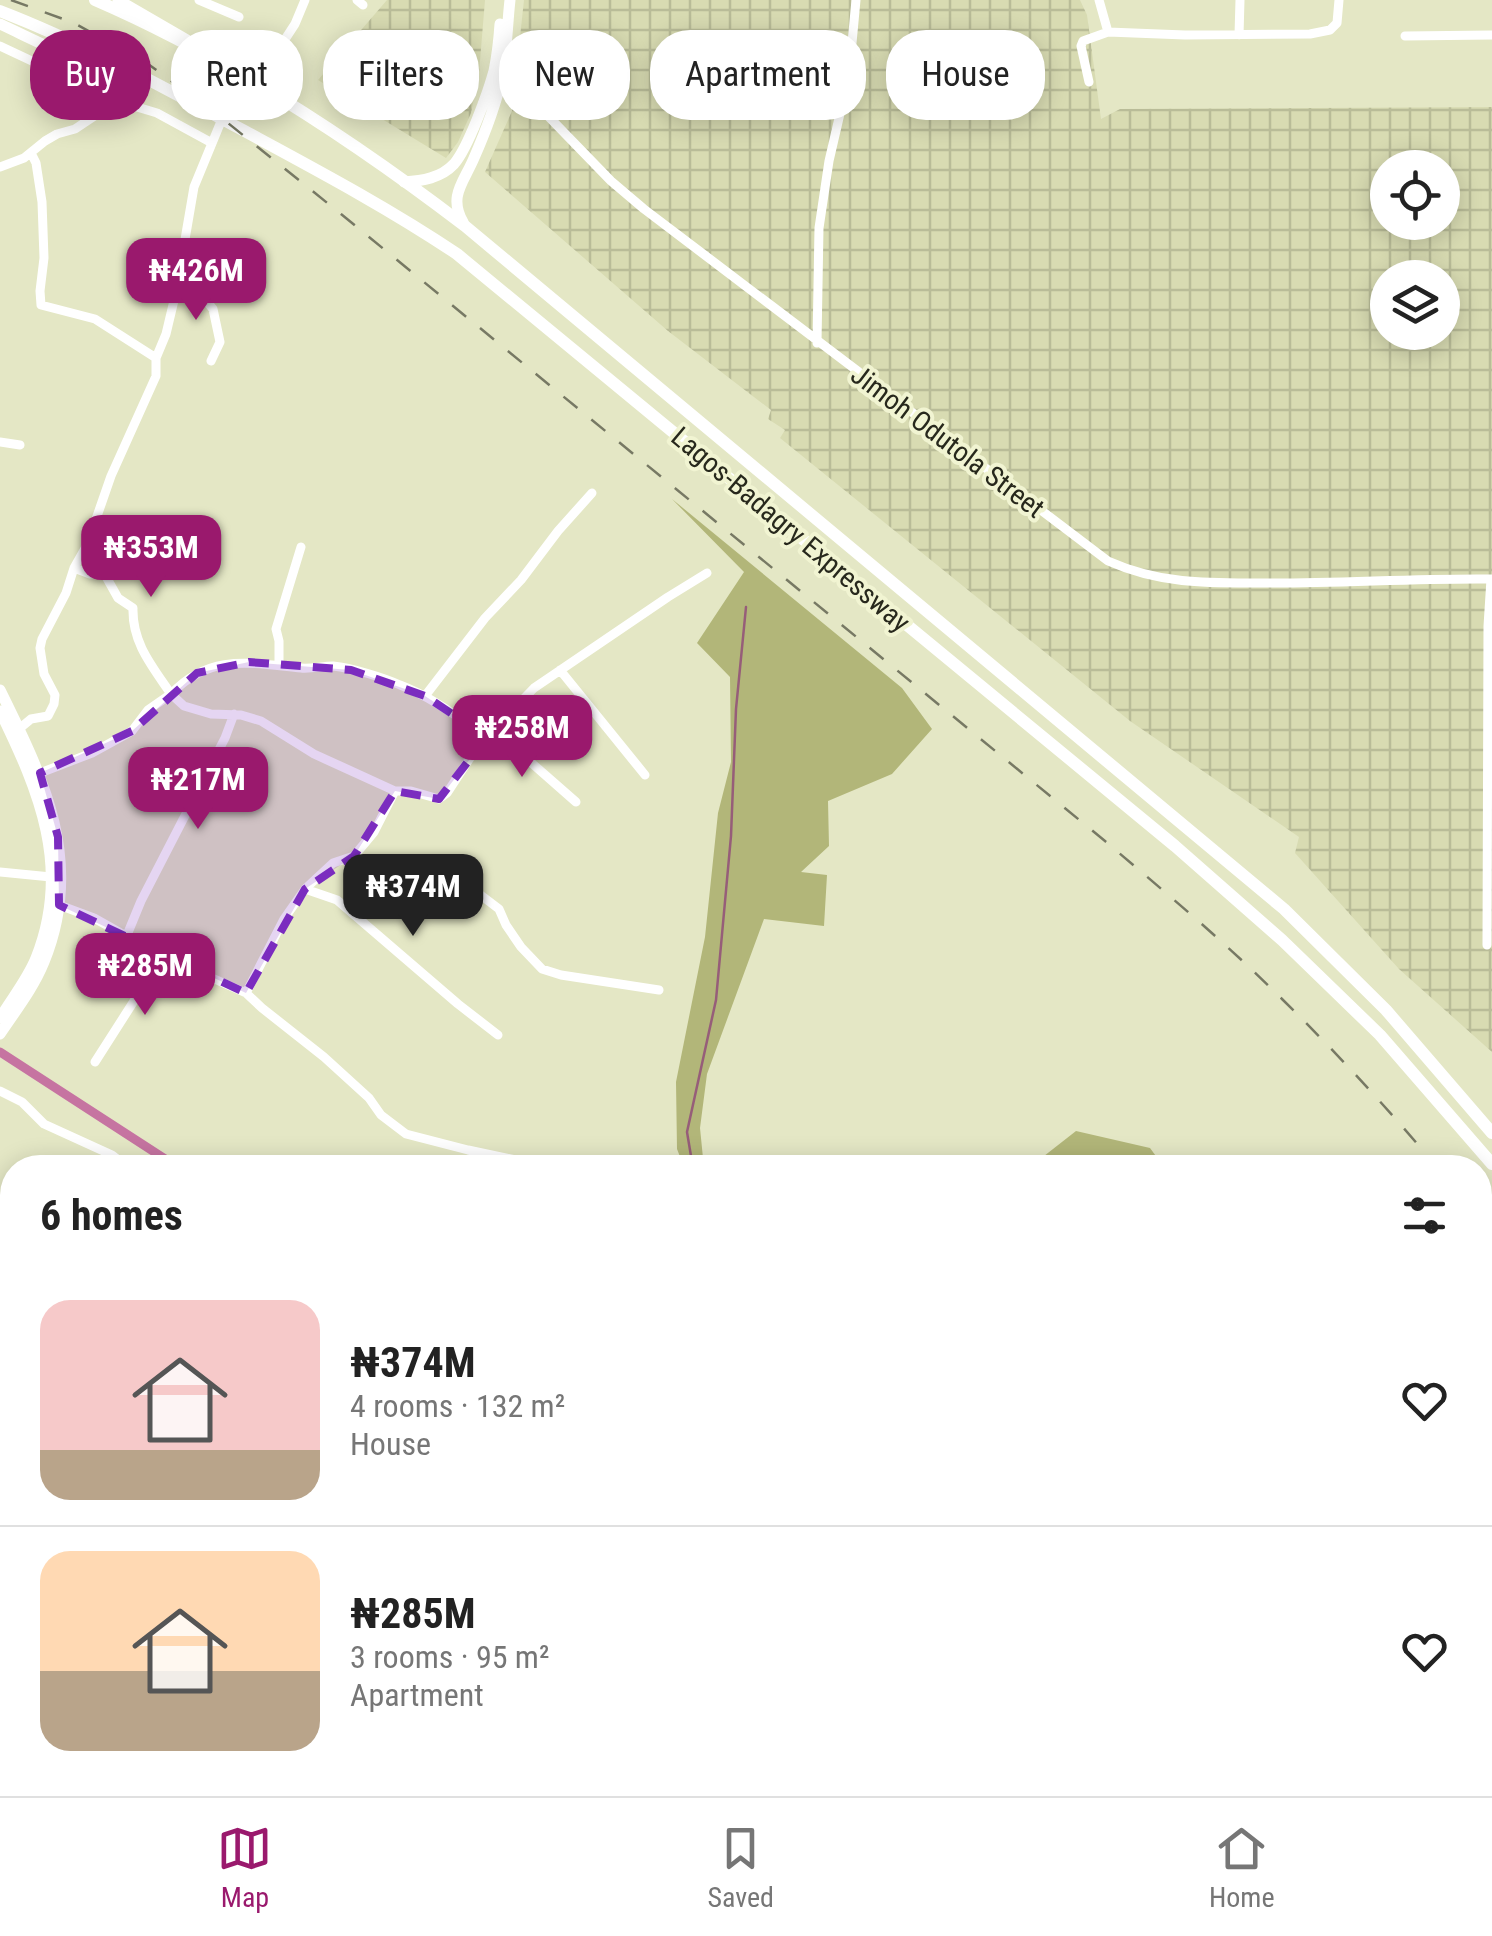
<!DOCTYPE html>
<meta charset="utf-8">
<style>
body{margin:0;font-family:"Roboto Condensed",sans-serif;background:#f6f6f6;color:#222;height:100vh;display:flex;flex-direction:column;font-size:38px;white-space:nowrap}
*{box-sizing:border-box;margin:0}
p{font-size:32px;color:#767676}
.icon{flex:none;width:55px;height:55px;fill:none;stroke:currentColor;stroke-width:2;stroke-linecap:round;stroke-linejoin:round}
.map{position:relative;flex:1;overflow:hidden}
.panel{position:absolute;left:0px;top:1155px;width:1492px;height:642px;display:flex;flex-direction:column;background:#fff;border-radius:40px 40px 0 0;box-shadow:0 5px 25px #0003}
.panel>*{flex:none}
.banner{position:absolute;left:30px;top:30px;width:1432px;height:90px;display:flex;gap:20px}
.fabs{position:absolute;left:1370px;top:150px;display:grid;gap:20px}
.fabs a{display:grid;place-items:center;width:90px;height:90px;border-radius:50%;background:#fff;box-shadow:0 5px 25px #0003;font-size:50px}
.price{position:absolute;translate:-50% -85px;padding:0 22px;border-radius:20px;background:#9a196d;color:#fff;font-size:32px;line-height:65px;filter:drop-shadow(0 2px 5px #0008)}
.price::after{content:'';position:absolute;left:50%;top:60px;width:30px;height:22px;margin-left:-15px;background:inherit;clip-path:polygon(0 0,100% 0,50% 100%)}
.price.current{background:#222;color:#fff}
ul{padding:0;list-style:none}
li{display:flex;align-items:center;gap:30px;height:250px;padding:0 40px}
li+li{border-top:2px solid #e0e0e0}
li span{display:grid;place-items:center;flex:none;width:280px;height:200px;border-radius:30px;color:#555}
li>.icon{margin-inline-start:auto}
span .icon{width:120px;height:120px;fill:#fffc;stroke-width:1}
li b{font-size:42px}
h2{display:flex;justify-content:space-between;align-items:center;height:120px;padding:0 40px;font-size:42px}
.chip{padding:0 35px;border-radius:40px;background:#fff;box-shadow:0 5px 25px #0003;font-size:35px;line-height:90px}
.chip.current{background:#9a196d;color:#fff}
.dock{display:flex;justify-content:space-around;align-items:center;height:140px;border-top:2px solid #e0e0e0;background:#fff;font-size:28px;color:#767676}
.dock a{display:grid;justify-items:center;gap:5px}
.dock .current{color:#9a196d}
.map>svg:first-child{display:block}
.industrial{fill:url(#industrial-grid);fill-rule:evenodd}
.grass{fill:#b2b679}
.water{fill:url(#water-ripples);stroke:#965d79;stroke-width:2.5}
.lines{fill:none;stroke-linecap:round;stroke-linejoin:round}
.stream{stroke:#965d79;stroke-width:2.5}
.canal{stroke:#c674a1;stroke-width:9}
.minor{stroke:#fff;stroke-width:9}
.major{stroke:#fff;stroke-width:11}
.highway{stroke:#fff;stroke-width:12}
.rail{stroke:#777964;stroke-width:2.5;stroke-dasharray:18 18;stroke-linecap:butt}
.marked{fill:#7b2cbf;fill-opacity:0.2;stroke:#7b2cbf;stroke-width:8;stroke-dasharray:20 12;stroke-linejoin:round}
.labels{text-anchor:middle;stroke-width:8;stroke-linejoin:round;paint-order:stroke}
.street-label{font-size:28px;fill:#27281c;stroke:#f1f4d2}
</style>
<div class="map">
<svg width="1492" height="1796" viewBox="0 0 1492 1796">
<defs>
<pattern id="industrial-grid" width="8" height="8" patternUnits="userSpaceOnUse" patternTransform="scale(2.5)"><rect width="8" height="8" fill="#d8dbb2"/><path d="M0 4h8M4 0v8" fill="none" stroke="#b9bc98"/></pattern>
<pattern id="water-ripples" width="26" height="14" patternUnits="userSpaceOnUse" patternTransform="scale(2.5)"><rect width="26" height="14" fill="#c674a1"/><path d="M2 4q2-2 4 0t4 0M15 11q2-2 4 0t4 0" fill="none" stroke="#a15f82"/></pattern>
</defs>
<rect width="100%" height="100%" fill="#e4e7c5"/>
<path class="industrial" d="M387 0H485L479 73 471 113 458 142 446 158 318 80Z
M524 0H1080L1087 15 1101 119 1120 109 1492 107V1052L1399 969 1295 853 1299 837 1130 721 780 438 785 430 768 419 771 410 668 331 485 172 512 111ZM1388 168H1442V222H1388ZM1388 278H1442V332H1388Z"/>
<path class="grass" d="M672 499 902 688 932 729 892 774 828 801 829 846 801 872 827 875 824 926 764 919 707 1074 700 1128 704 1168 684 1167 677 1149 676 1082 705 937 718 813 731 762 730 677 697 643 744 572Z
M1076 1131 1150 1148 1164 1167H1030Z
M1058 1785H1206L1211 1796H1068Z
M1387 1785H1474L1468 1796H1389Z"/>
<path class="water" d="M47 1785H117L109 1796H42Z"/>
<g class="lines">
<path class="stream" d="M693 1168 687 1132 716 1000 731 836 736 709 746 607
M1015 1789 1023 1796"/>
<path class="canal" d="M0 1052 179 1168"/>
<path class="minor" d="M199 0 239 17
M357 0 363 5
M1099 0 1108 32
M1239 35 1240 0
M1405 36 1492 35
M0 46 117 101 157 113 212 143
M502 73 517 84 611 181 644 209 1108 561C1164 586 1215 583 1275 583 1347 583 1420 578 1492 579
M1089 82 1081 46 1083 41 1108 32 1185 35 1310 34 1330 30 1337 23 1339 0
M256 84 295 24 305 0
M31 153 36 163 42 202 44 258 40 291 41 305 95 319 156 358
M0 167 24 158 45 141 57 134 75 129 117 101
M176 292 208 303 213 309 220 342 211 361
M817 343 819 228 829 161 849 75 856 0
M0 442 20 445
M74 568 90 574 104 573 118 598 133 608C132 643 152 666 171 694 210 653 250 663 301 668 312 669 322 666 333 666 352 668 382 677 400 685 432 697 459 718 487 737
M279 665V641L276 629 301 547
M560 670 645 775
M425 696 485 618 521 580 558 531 592 493
M494 730 576 802
M14 733 31 719 48 716 54 704 55 695 44 674 40 648 42 639 66 593 74 568 87 545 111 476 156 376V358L166 334 176 292 194 187 222 119
M40 773 92 753 132 731 148 710 171 694 184 706 211 714 241 715 261 721 314 754 395 791H411L439 799 447 793 470 758 487 737 534 688 668 597 707 573
M354 856C371 872 397 898 423 890 434 888 441 878 451 874L457 877 499 909 506 925 521 947 542 969 561 975 659 990
M0 872 51 877
M305 889 337 900 458 1004 498 1035
M59 905 94 918 158 954 246 993 262 1008 324 1057 369 1098 381 1115 406 1134 468 1150 554 1168
M127 935 141 901 225 738 234 714
M1487 945 1488 626 1491 579
M246 993 284 919 305 889 333 863 354 856 374 832 395 791
M95 1062 141 990 158 954
M0 1091 22 1102 44 1124 112 1155 129 1168
M0 1325 12 1312
M1480 1427 1492 1437
M0 1466 12 1454
M0 1588 12 1569
M0 1673 12 1656
M525 1785 544 1796
M665 1785 680 1796
M21 1796 29 1785
M219 1796 227 1785
M345 1796 350 1785
M597 1796 600 1785
M712 1796 722 1785"/>
<path class="major" d="M118 0 187 40
M0 24C43 44 88 69 136 75
M404 182C422 181 441 178 454 164 468 148 488 93 494 71 497 56 499 39 500 24
M463 222C448 196 464 182 474 158 485 133 496 104 502 77 507 52 507 26 510 0
M0 690C44 779 85 862 44 962 33 989 16 1010 0 1034
M0 711C39 791 72 868 36 958 27 980 12 998 0 1018"/>
<path class="highway" d="M95 0C227 57 351 139 465 226L1284 909 1386 1010 1492 1133
M0 11C83 43 161 86 239 128 313 168 387 207 457 254L1175 846 1282 940 1380 1035 1492 1164"/>
<path class="rail" d="M11 0 74 23 148 64 218 115 341 214 1105 841C1165 892 1226 943 1282 999 1337 1053 1388 1109 1438 1168
M1480 1220 1492 1234"/>
</g>
<path class="marked" d="M249 662 351 670 425 696 487 737 439 799 395 791 354 856 305 889 246 993 59 905 58 837 40 773 132 731 197 673Z"/>
<g class="labels">
<g class="street-label">
<text transform="translate(948 441) rotate(37)" y="10">Jimoh Odutola Street</text>
<text transform="translate(791 529) rotate(40)" y="10">Lagos-Badagry Expressway</text>
</g>
</g>
</svg>
<div class="fabs">
<a><svg class="icon" aria-label="locate" viewBox="0 0 24 24"><circle cx="12" cy="12" r="6"/><path d="M12 2v4M12 18v4M2 12h4M18 12h4"/></svg></a>
<a><svg class="icon" aria-label="layers" viewBox="0 0 24 24"><path d="M12 4l9 5-9 5-9-5zM3 14l9 5 9-5"/></svg></a>
</div>
<b class="price" style="left:196px;top:323px">₦426M</b>
<b class="price" style="left:151px;top:600px">₦353M</b>
<b class="price" style="left:522px;top:780px">₦258M</b>
<b class="price" style="left:198px;top:832px">₦217M</b>
<b class="price current" style="left:413px;top:939px">₦374M</b>
<b class="price" style="left:145px;top:1018px">₦285M</b>
<div class="banner">
<a class="chip current">Buy</a>
<a class="chip">Rent</a>
<a class="chip">Filters</a>
<a class="chip">New</a>
<a class="chip">Apartment</a>
<a class="chip">House</a>
</div>
<section class="panel">
<h2>6 homes<svg class="icon" aria-label="filters" viewBox="0 0 24 24"><path d="M4 7h16M4 17h16"/><circle cx="9" cy="7" r="2"/><circle cx="15" cy="17" r="2"/></svg></h2>
<ul>
<li><span style="background:linear-gradient(#f6c9c9 75%,#b9a48a 0)"><svg class="icon" aria-label="home" viewBox="0 0 24 24"><path d="M3 11l9-7 9 7M6 9v11h12V9"/></svg></span><div><b>₦374M</b><p>4 rooms · 132 m²</p><p>House</p></div><svg class="icon" aria-label="heart" viewBox="0 0 24 24"><path d="M12 20l-8-8c-3-5 5-10 8-4 3-6 11-1 8 4z"/></svg></li>
<li><span style="background:linear-gradient(#ffd9b3 60%,#b9a48a 0)"><svg class="icon" aria-label="home" viewBox="0 0 24 24"><path d="M3 11l9-7 9 7M6 9v11h12V9"/></svg></span><div><b>₦285M</b><p>3 rooms · 95 m²</p><p>Apartment</p></div><svg class="icon" aria-label="heart" viewBox="0 0 24 24"><path d="M12 20l-8-8c-3-5 5-10 8-4 3-6 11-1 8 4z"/></svg></li>
</ul>
</section>
</div>
<nav class="dock">
<a class="current"><svg class="icon" aria-label="map" viewBox="0 0 24 24"><path d="M3 6l6-2 6 2 6-2v14l-6 2-6-2-6 2zM9 4v14M15 6v14"/></svg>Map</a>
<a><svg class="icon" aria-label="saved" viewBox="0 0 24 24"><path d="M7 4h10v16l-5-4-5 4z"/></svg>Saved</a>
<a><svg class="icon" aria-label="home" viewBox="0 0 24 24"><path d="M3 11l9-7 9 7M6 9v11h12V9"/></svg>Home</a>
</nav>
